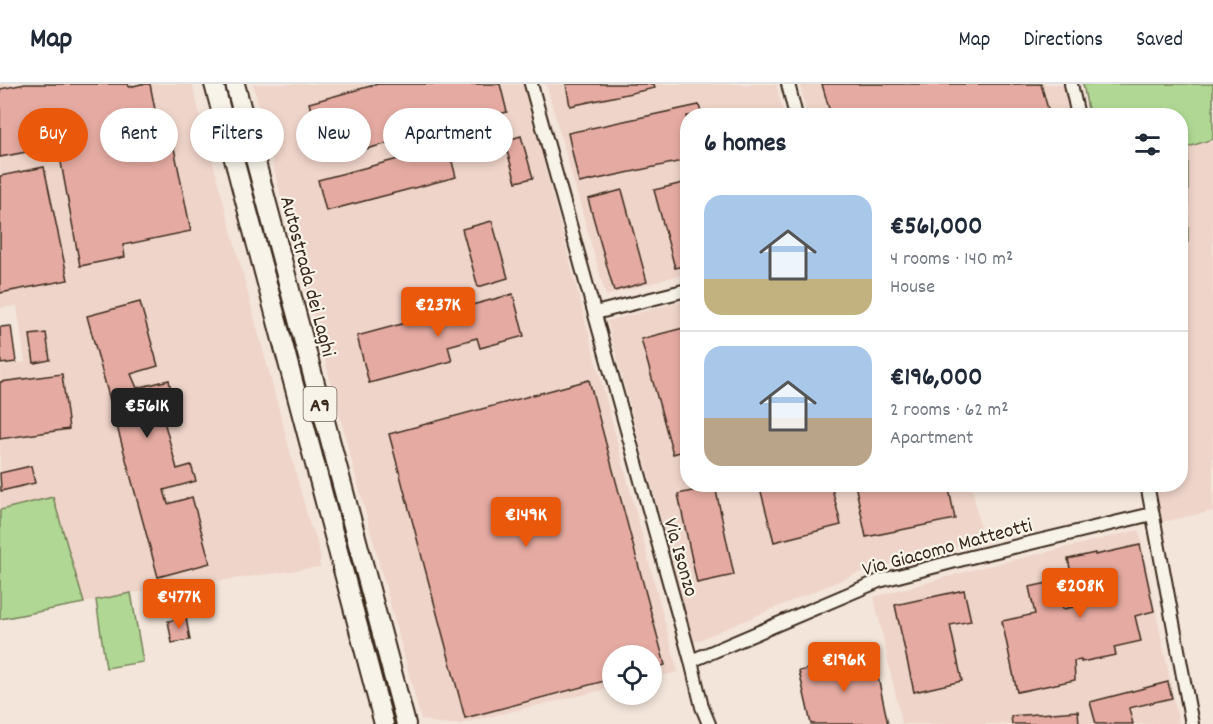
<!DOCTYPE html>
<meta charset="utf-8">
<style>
body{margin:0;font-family:Dekko,sans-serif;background:#f2f2f3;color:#1f2937;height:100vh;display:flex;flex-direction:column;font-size:22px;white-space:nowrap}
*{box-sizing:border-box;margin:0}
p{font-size:20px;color:#747a83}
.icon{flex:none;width:33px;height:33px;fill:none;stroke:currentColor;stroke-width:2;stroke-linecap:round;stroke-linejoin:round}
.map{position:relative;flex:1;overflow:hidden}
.drawer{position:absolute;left:680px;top:24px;width:508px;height:384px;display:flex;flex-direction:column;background:#fff;border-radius:24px;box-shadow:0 3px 9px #0003}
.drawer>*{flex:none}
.banner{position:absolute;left:18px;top:24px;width:570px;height:54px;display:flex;gap:12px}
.fabs{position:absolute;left:602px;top:561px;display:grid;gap:12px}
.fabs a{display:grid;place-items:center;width:60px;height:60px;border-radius:50%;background:#fff;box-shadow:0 3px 9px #0003;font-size:30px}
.price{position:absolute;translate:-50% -51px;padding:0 14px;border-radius:6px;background:#ea580c;color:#fff;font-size:20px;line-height:39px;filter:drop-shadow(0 2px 3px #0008)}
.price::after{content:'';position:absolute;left:50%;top:36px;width:18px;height:14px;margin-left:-9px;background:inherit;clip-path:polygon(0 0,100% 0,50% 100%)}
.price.current{background:#222;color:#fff}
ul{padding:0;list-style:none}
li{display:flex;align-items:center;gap:18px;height:150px;padding:0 24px}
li+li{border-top:2px solid #e0e1e3}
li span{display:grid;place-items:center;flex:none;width:168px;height:120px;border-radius:18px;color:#555}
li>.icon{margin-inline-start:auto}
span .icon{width:72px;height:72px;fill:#fffc;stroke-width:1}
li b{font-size:26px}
h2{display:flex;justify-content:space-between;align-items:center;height:72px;padding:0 24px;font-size:26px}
.tag{padding:0 21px;border-radius:27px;background:#fff;box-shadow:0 3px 9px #0003;font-size:21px;line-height:54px}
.tag.current{background:#ea580c;color:#fff}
header{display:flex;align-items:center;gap:36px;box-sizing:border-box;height:84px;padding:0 30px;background:#fff;border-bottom:2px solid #e0e1e3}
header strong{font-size:28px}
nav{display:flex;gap:33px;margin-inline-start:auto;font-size:21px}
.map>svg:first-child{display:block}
.built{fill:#efd4c9}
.green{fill:#b0d894;stroke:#768159;stroke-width:1.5}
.building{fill:#e5aba2;stroke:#3b2a1e;stroke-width:1.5}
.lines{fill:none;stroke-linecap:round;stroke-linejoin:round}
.minor-casing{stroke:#3b2a1e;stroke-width:16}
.highway-casing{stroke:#3b2a1e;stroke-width:22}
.minor{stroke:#f7f3e8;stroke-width:12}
.highway{stroke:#f7f3e8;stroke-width:18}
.labels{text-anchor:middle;stroke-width:4.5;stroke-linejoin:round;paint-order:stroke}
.shield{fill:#f7f3e8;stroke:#73665b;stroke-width:1.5}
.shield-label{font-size:20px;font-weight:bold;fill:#3b2a1e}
.street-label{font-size:21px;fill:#3b2a1e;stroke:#f7f3e8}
</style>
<header>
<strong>Map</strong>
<nav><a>Map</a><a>Directions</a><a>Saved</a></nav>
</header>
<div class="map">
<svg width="1213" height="640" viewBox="0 0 1213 640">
<rect width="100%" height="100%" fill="#f3e5da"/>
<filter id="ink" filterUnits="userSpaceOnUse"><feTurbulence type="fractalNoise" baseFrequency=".0167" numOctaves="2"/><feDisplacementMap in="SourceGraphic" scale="12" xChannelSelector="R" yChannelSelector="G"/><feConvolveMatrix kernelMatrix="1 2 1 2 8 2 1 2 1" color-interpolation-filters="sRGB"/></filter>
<g filter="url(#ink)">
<path class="built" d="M0 0H192L310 442 314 447 321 474 319 479 320 483 131 509 84 519 53 413 0 426V282L25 278 17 222 0 224Z
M253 0H523L678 588 651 594V572H612V604L459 640H440L421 635 282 117Z
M546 0H776L784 31 687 32V189L606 212Z
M800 0H1063L1069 31H807Z
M1213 55V427L1162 438 1155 401 1180 400V159L1188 158V63Z
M687 216V400L972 401 982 456 858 489 694 558 607 237Z
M1139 446 1179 640H902L874 513 979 484Z"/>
<path class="green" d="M1083 0H1213V55L1188 63V158L1181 159 1180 32 1089 31Z
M53 413 84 519 0 535V426Z
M131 509 143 578 106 584 96 516Z"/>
<path class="building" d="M25 0H128L129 3 141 0H150L159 46H160L161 61 173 59 191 147 123 161 125 173 80 182 58 62 0 73V5Z
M378 0H500L507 28 324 76 309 19Z
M566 0H654L655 4 570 22Z
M822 0H1041L1050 32H831Z
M699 21 702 32H687V76L579 99 568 49Z
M521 52 533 94 516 98 504 57Z
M448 62 456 93 326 127 318 96Z
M44 83 68 196 0 209V92Z
M687 98V181L675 184 654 106Z
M622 106 647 198 614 207 588 115Z
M492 137 508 194 478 203 462 145Z
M513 210 524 252 480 264 477 254 448 262 452 277 369 299 357 252Z
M140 218 158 282 131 290 137 304 169 296 172 311 158 315 177 385 191 381 196 397 164 406 168 420 192 413 210 479 158 493 87 232Z
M11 242 16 278 1 280 0 243Z
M687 243V366L673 370 641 255Z
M46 249 50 276 34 279 30 251Z
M62 290 69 345 0 355V298Z
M589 296 665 581 651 585V572H612V595L465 634 389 350Z
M31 382 35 399 1 407 0 389Z
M759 400H831L841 441 774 458Z
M855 400H948L955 435 866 453Z
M715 402 734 491 697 499 678 410Z
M1140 461 1154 527 1135 532 1141 557 1114 563 1116 571 1081 578V576L1074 577 1075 596 1017 608 1002 537 1035 530 1029 503 1057 497 1063 525 1078 522 1068 475 1095 469V471Z
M964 506 971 537 950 541 962 597 914 608 895 521Z
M186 534 190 556 172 559 168 537Z
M873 570 888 640H811L799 587Z
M1168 598 1172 614 1129 624 1133 640H1096L1090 618Z
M1078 627 1079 640H1012L1011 632Z"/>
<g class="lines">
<defs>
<path id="minor" d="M531 0 691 577 702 623 709 640
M788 0 796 32
M1071 0 1078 32
M595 229 687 206
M1147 400 1192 640
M691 577 879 497 971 473 1152 430"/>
<path id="highway" d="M214 0 384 640
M235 0 406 640"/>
</defs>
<use href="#minor" class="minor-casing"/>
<use href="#highway" class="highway-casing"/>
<use href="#minor" class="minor"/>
<use href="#highway" class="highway"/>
</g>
</g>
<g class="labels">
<rect class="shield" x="303.5" y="303" width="33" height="34" rx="4.5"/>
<g class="shield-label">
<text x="320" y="327">A9</text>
</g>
<g class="street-label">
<text transform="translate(309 192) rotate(75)" y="7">Autostrada dei Laghi</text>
<text transform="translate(947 462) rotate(-15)" y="7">Via Giacomo Matteotti</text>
<text transform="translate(682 473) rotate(74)" y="7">Via Isonzo</text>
</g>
</g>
</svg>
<div class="fabs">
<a><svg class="icon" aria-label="locate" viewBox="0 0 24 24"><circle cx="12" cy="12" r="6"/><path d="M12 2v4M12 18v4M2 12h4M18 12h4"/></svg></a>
</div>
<b class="price" style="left:438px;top:254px">€237K</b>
<b class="price current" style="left:147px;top:355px">€561K</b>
<b class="price" style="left:526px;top:464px">€149K</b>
<b class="price" style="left:1080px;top:535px">€208K</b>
<b class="price" style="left:179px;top:546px">€477K</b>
<b class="price" style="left:844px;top:609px">€196K</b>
<div class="banner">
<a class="tag current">Buy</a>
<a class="tag">Rent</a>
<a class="tag">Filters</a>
<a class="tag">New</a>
<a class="tag">Apartment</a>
</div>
<section class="drawer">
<h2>6 homes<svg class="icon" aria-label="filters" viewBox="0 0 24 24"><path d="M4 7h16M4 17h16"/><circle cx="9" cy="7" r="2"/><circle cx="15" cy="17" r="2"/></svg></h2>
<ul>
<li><span style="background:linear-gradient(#a9c7e8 70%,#c2b280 0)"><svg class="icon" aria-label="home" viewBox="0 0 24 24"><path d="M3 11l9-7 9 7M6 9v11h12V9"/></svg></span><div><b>€561,000</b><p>4 rooms · 140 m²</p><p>House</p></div></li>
<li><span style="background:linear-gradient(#a9c7e8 60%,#b9a48a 0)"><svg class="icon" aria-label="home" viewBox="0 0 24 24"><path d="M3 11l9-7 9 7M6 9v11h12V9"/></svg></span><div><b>€196,000</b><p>2 rooms · 62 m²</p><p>Apartment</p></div></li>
</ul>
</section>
</div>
